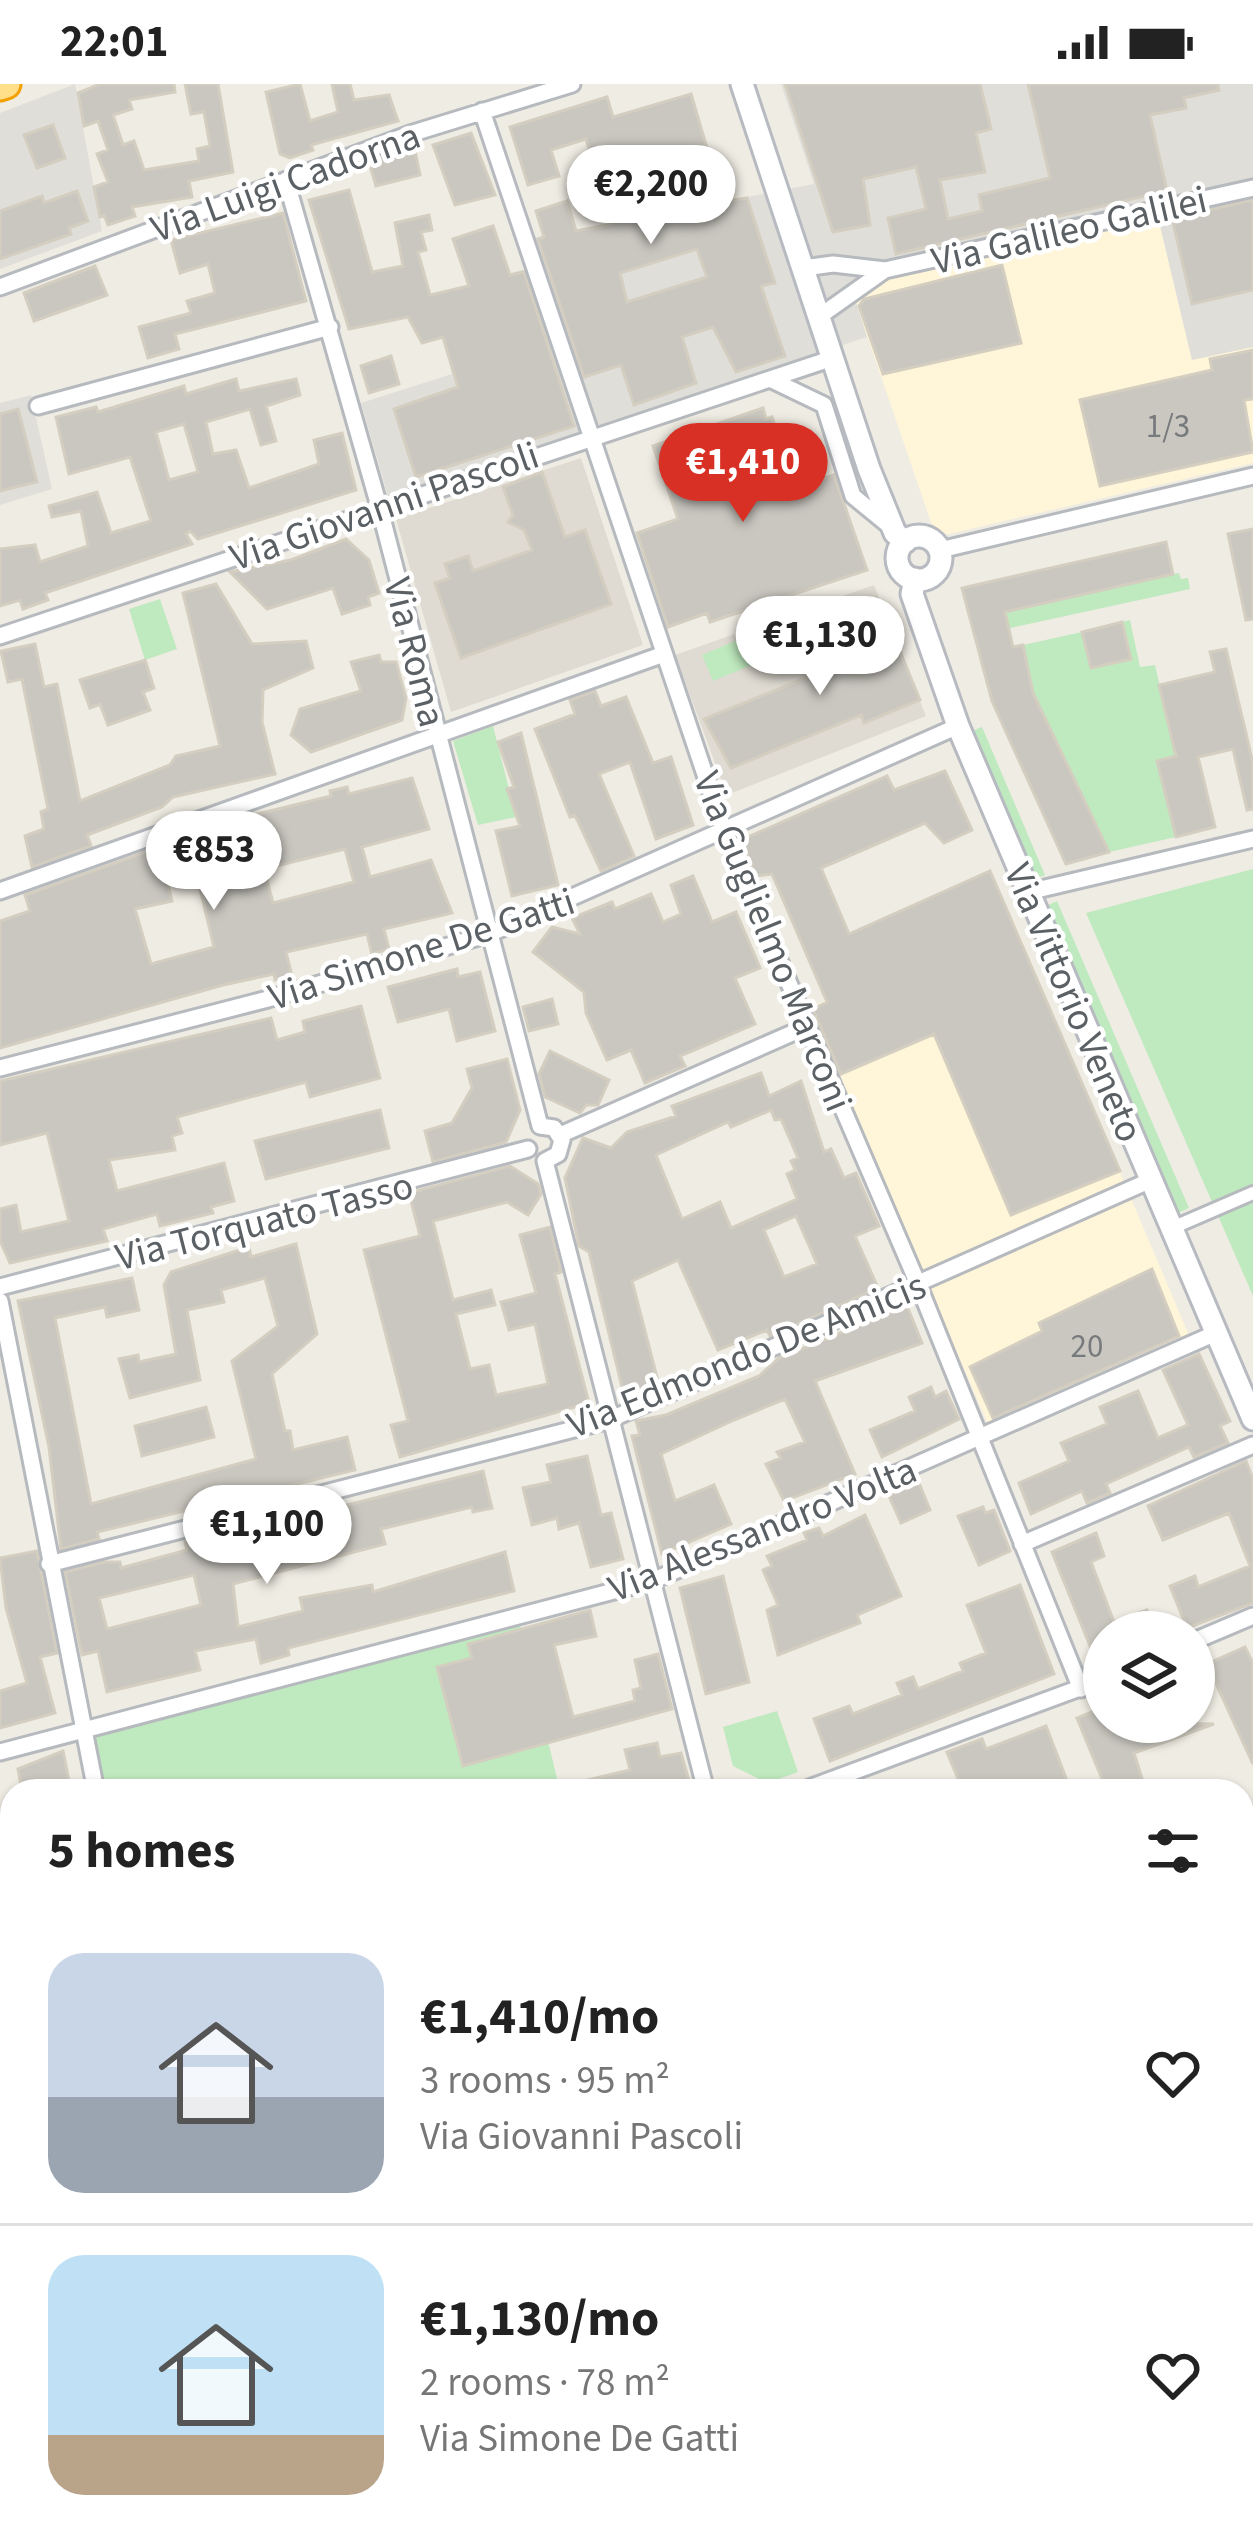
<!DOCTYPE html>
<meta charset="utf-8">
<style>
body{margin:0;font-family:"Source Sans 3",sans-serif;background:#f2f2f2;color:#222;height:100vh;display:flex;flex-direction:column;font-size:45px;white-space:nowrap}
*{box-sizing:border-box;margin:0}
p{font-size:39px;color:#767676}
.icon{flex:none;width:66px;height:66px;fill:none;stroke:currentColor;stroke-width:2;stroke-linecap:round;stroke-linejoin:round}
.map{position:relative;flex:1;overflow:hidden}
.side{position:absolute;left:0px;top:1695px;width:1254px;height:771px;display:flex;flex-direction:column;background:#fff;border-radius:36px 36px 0 0;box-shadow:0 3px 9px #0004}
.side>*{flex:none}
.buttons{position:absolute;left:1083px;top:1527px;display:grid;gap:24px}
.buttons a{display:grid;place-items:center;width:132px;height:132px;border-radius:50%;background:#fff;box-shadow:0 3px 9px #0004;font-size:60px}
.price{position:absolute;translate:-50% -102px;padding:0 27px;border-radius:42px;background:#fff;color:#222;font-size:39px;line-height:78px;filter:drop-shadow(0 3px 6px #0008)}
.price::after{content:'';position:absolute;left:50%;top:72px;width:36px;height:27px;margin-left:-18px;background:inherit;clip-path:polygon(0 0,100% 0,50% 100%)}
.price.current{background:#d93025;color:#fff}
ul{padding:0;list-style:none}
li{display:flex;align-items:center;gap:36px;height:300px;padding:0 48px}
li+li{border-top:3px solid #e0e0e0}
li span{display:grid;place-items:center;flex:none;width:336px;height:240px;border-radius:36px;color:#555}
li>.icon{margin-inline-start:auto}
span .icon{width:144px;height:144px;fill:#fffc;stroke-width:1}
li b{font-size:51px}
h2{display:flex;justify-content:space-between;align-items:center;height:144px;padding:0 48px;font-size:51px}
.status{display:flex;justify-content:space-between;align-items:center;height:84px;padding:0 60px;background:#fff;direction:ltr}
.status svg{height:33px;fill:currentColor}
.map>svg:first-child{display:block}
.commercial{fill:#fff5d8}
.industrial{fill:#e0ded8}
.education{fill:#dfdbd2}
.green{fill:#bfe9be}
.building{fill:#cac7c0;stroke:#d4cec1;stroke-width:3;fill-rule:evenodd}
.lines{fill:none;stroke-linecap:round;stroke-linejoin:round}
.pedestrian-casing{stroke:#b6babe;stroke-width:18}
.minor-casing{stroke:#b6babe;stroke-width:21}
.tertiary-casing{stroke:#b6babe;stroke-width:24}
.secondary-casing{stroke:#b7bbc1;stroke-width:27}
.motorway-casing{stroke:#f2a100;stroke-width:33}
.pedestrian{stroke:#fff;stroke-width:12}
.minor{stroke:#fff;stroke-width:15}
.tertiary{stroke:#fff;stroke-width:18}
.secondary{stroke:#fff;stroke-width:21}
.motorway{stroke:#ffdf8a;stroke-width:27}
.labels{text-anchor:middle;stroke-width:9;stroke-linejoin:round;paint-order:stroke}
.number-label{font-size:33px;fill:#777a7c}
.street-label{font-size:39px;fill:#5b6065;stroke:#fff}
</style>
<div class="status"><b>22:01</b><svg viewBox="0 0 49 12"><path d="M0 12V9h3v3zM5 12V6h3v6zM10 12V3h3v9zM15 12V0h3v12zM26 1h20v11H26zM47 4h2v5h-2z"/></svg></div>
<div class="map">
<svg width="1253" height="2464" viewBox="0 0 1253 2464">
<rect width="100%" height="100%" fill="#efece3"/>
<path class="commercial" d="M1157 129 1192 276 1253 263V379L936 453 849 199Z
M1013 835 1190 1254 989 1342 806 925Z"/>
<path class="industrial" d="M75 0 102 147 0 185V29Z
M781 0H1253V263L1192 276 1157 129 850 198 867 253 388 412 361 319 452 290 430 211 536 182 530 155 814 100Z
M31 311 52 405 0 421V319Z
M0 1881 12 1941V2056L0 2058Z"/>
<path class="education" d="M581 374 643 561 451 628 396 435Z
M874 501 926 632 727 711 675 571Z"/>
<path class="green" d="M1179 489 1181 495 1188 494 1190 505 973 552 1008 544 1005 528Z
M160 515 177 565 145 576 129 525Z
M1130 536 1140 583 1155 581 1176 672V753L1109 768 1033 609 1023 561 1082 548 1091 584 1131 574 1122 538Z
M769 543 780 569 713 597 702 571Z
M493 642 516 733 478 741 453 657Z
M982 643 1045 791 1035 795 972 647Z
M1253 785V1212L1086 829Z
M1057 817 1189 1124 1178 1129 1046 822Z
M520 1540 560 1707H106L93 1654Z
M777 1627 798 1688 767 1699 733 1682 723 1643Z
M1253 2209V2383H1242V2211Z"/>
<path class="building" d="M100 0H174L175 8 129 16 132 25 113 31 123 61 134 57 144 86 199 77 197 65 210 62 204 28 191 30 185 0H218L233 88 189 97 192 113 132 123 135 132 108 141 104 131 100 133 94 103 108 98 97 70 108 66 98 37 84 42 78 9Z
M300 0 310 37 338 28 332 0H350L354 16 389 11 398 37 311 61 313 66 290 74 280 70 266 8Z
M785 0H980L991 45 976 49 985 88 940 96 948 135 982 127 979 111 1050 94 1028 0H1218L1219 6 1184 14 1186 24 1150 31 1167 107 896 170 888 134 926 125 916 83 863 95 870 141 833 148Z
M691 10 723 118 747 114 775 199 761 202 785 272 736 288 713 243 682 253 696 299 634 321 621 281 584 293 538 155 544 153 536 127 567 117 576 147 612 140 586 55 551 66 559 92 528 101 510 43 607 13 613 33ZM697 165 707 193 627 218 620 189Z
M53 41 65 74 37 84 24 51Z
M471 49 495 111 455 121 433 61Z
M408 65 415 67 420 91 376 102 369 78Z
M349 106 372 188 403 182 395 139 429 131 432 146 421 148 426 166 418 168 430 211 469 202 453 155 493 142 510 191 524 188 574 342 416 393 394 325 458 303 443 253 422 259 408 233 349 245 309 116Z
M77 107 88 137 69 144 71 150 0 175V127L42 112 44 119Z
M1253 116V206L1192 220 1172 134Z
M283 129 306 217 175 250 179 265 148 274 139 243 191 229 187 217 215 209 208 180 180 189 171 156Z
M1002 181 1021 259 883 290 859 222 864 215Z
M95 182 107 211 34 237 24 209Z
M1253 266V315L1244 316 1253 368 1100 402 1080 316 1212 286 1210 275Z
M391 272 399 300 369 309 361 282Z
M236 295 239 307 296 295 300 311 266 322 276 357 261 361 250 325 206 338 213 370 236 366 249 404 319 380 314 356 342 349 356 406 198 455 190 447 186 450 192 460 45 509 48 516 23 525 20 516 0 522V465L35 461 40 478 88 462 81 427 52 433 49 422 97 408 111 449 151 437 130 373 69 390 56 333 96 323 98 328 184 302 186 310ZM184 340 198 388 169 396 156 348Z
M763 324 766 335 772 333 795 404 834 391 867 486 710 538 707 529 668 543 637 449 678 435 653 362Z
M18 325 37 398 0 407V330Z
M542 388 565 453 585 446 611 520 461 574 435 499 450 494 445 480 468 472 473 487 532 466 524 446 508 438 513 431 503 403Z
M1253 445V535L1246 536 1228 450Z
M346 455 369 476 379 509 368 513 370 521 342 530 333 504 267 525 230 488 291 476Z
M1166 458 1173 490 1005 528 1013 563 1023 561 1033 609 1109 768 1066 780 992 617 962 504Z
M216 500 252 560 306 557 313 584 263 606 262 638 275 690 173 713 162 723 87 751 91 762 32 783 25 752 44 745 41 728 48 725 22 595 8 598 1 567 35 560 44 603 57 600 80 717 170 681 176 672 220 662 183 509Z
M887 536 920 616 864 639 861 631 731 684 704 635 831 584 825 569 837 564 834 558Z
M1122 538 1131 575 1091 584 1082 548Z
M1226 565 1253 679V725L1247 726 1233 665 1198 673 1215 743 1176 753 1157 677 1176 672 1159 601 1215 588 1210 568Z
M379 571 381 578H396L406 614 402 636 311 668 291 651 300 625 361 607 351 578Z
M145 576 154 604 143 608 150 626 108 641 100 620 90 624 80 596Z
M595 607 601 622 626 613 653 679 671 673 693 741 656 755 630 678 599 690 634 772 601 787 575 731 570 733 535 645 575 630 570 616Z
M521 649 558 801 512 812 496 747 520 742 507 705 514 703 498 658Z
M945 687 972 746 944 759 925 739 821 784 849 850 990 787 1120 1087 1011 1131 934 950 841 990 813 925 827 918 772 790 756 792 741 756 887 692 894 706Z
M412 694 429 745 362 763 370 793 431 776 452 829 384 845 389 865 372 870 367 850 286 868 292 892 275 896 274 890 223 901 0 964V837L30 827 25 811 171 759 178 793 167 796 172 817 135 825 151 880 214 863 196 788 247 777 237 735 331 712 330 707 347 703 349 710ZM345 765 354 798 273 819 264 785Z
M693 792 712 838 736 828 760 884 735 894 755 940 680 972 685 982 645 999 631 966 607 976 586 929 584 908 533 868 552 843 580 850 572 834 612 818 615 825 651 810 663 838 681 830 671 801Z
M457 885 458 893 480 888 495 947 457 957 449 925 398 938 388 903Z
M552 915 558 940 529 947 523 923Z
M361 922 380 994 310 1013 306 998 177 1033 182 1049 172 1052 175 1066 109 1076 117 1107 224 1079 234 1117 211 1123 213 1129 160 1142 157 1130 103 1145 107 1157 10 1179 0 1157V1125L16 1121 21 1148 69 1137 47 1049 0 1061V997L271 934 277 956 305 948 303 937Z
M550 967 609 996 598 1021H586L580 1029 545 1013 539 990Z
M507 975 520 1026 506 1058 433 1078 425 1047 452 1039 472 1004 467 985Z
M761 989 769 1012 801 997 824 1068 831 1065 844 1094 856 1089 879 1142 855 1152 878 1204 770 1252 767 1246 718 1266 678 1176 632 1197 659 1301 624 1311 589 1168 579 1162 565 1094 583 1054 611 1064 627 1048 676 1032 672 1022ZM771 1026 775 1036 781 1035 798 1074 791 1077 795 1086 787 1090 797 1115 731 1144 720 1118 682 1135 656 1071 728 1038 731 1043ZM796 1132 817 1180 784 1193 764 1146Z
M380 1026 389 1064 266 1095 255 1057Z
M510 1082 538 1100 541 1110 528 1131 507 1118 433 1137 453 1216 491 1206 495 1221 456 1230 470 1285 489 1281 496 1311 548 1300 535 1240 509 1246 501 1218 536 1209 520 1151 550 1143 561 1188 555 1190 589 1319 400 1373 391 1341 408 1337 364 1166 420 1152 409 1109Z
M296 1160 317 1250 272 1290 285 1347H290L293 1366 347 1353 355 1386 97 1448 99 1455 61 1465 49 1363 18 1217 132 1194 139 1226 107 1233 105 1223 55 1234 91 1420 256 1375 232 1277 278 1242 265 1194 221 1206 224 1218 187 1226 200 1296 130 1314 119 1275 138 1271 139 1278 176 1270 164 1201 171 1188 249 1163 251 1173Z
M1152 1185 1179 1252 993 1334 970 1283 1042 1247 1039 1239Z
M907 1222 922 1259 815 1297 855 1390 784 1417 766 1380 781 1374 777 1368 805 1358 785 1315 734 1336 661 1370 675 1417 714 1401 731 1440 662 1470 632 1352 640 1351 636 1337 666 1331 759 1292 779 1274Z
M1199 1270 1230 1337 1220 1342 1228 1359 1194 1373 1189 1363 1106 1400 1110 1409 1087 1419 1082 1407 1031 1430 1019 1399 1069 1377 1061 1359 1107 1340 1100 1323 1138 1307 1158 1354 1188 1341 1163 1286Z
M931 1303 935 1313 946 1307 959 1335 882 1373 870 1346 915 1327 909 1313Z
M206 1323 214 1353 142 1372 135 1342Z
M587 1372 601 1431 611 1429 623 1475 591 1483 579 1439 559 1445 557 1434 532 1441 523 1404 551 1398 547 1381Z
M1246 1377 1253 1395V1519L1187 1544 1170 1502 1195 1492 1198 1503 1250 1482 1229 1429 1163 1456 1148 1422Z
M483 1387 492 1424 473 1428 472 1423 381 1445 385 1460 233 1500 238 1543 303 1527 300 1514 372 1501 373 1508 505 1468 514 1507 288 1564 289 1571 261 1579 256 1555 195 1567 200 1586 107 1608 98 1567 82 1571 65 1488 104 1478H120L121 1484 187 1466 185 1458 221 1450 223 1459 284 1444 283 1437ZM194 1491 201 1521 107 1545 99 1514Z
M917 1394 930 1426 901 1439 889 1412Z
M983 1423 985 1429 994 1426 1010 1467 979 1481 958 1432Z
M865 1431 901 1512 857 1531 860 1539 778 1571 767 1526 778 1521 763 1486 772 1482 767 1472 807 1456 804 1449 819 1444 823 1452Z
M1096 1449 1104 1472 1091 1478 1114 1538 1147 1526 1155 1548H1104V1583L1099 1584 1052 1468Z
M37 1467 57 1569 40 1573 55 1629 0 1644V1607L27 1599 6 1524 0 1474Z
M723 1492 749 1598 706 1610 680 1504Z
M1020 1501 1054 1590 830 1677 814 1635 849 1622 853 1630 902 1611 897 1599 913 1593 918 1605 963 1587 960 1579 986 1569 967 1521Z
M590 1526 596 1552 554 1561 573 1633 635 1617 633 1606 641 1604 635 1576 658 1570 672 1625 463 1682 437 1583 472 1574 468 1560Z
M1245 1563 1253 1579V1680L1207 1580Z
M1104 1623V1638L1214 1640 1134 1669 1146 1707H1107L1077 1634Z
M1046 1642 1071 1707H1019L1016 1699 996 1707H963L947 1668 982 1655 986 1665Z
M657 1659 660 1673 681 1669 690 1700 662 1707H567L566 1701 630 1686 625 1666Z
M63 1667 71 1707H22L18 1685Z"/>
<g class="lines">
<defs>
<path id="pedestrian" d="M1172 1144 1253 1109"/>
<path id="minor" d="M482 27 725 750 918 1200 1081 1605
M286 96 379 422 540 1042
M804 184 833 180 885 186 1253 104
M0 203 410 50 572 0
M820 232 885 186
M772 296 824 321 853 412 892 444
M38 322 330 243
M940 466 1253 392
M0 552 833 274
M0 807 664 570
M1028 808 1253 755
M0 984 268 915 489 850 958 642
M540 1042 554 1044 562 1056 558 1070 545 1077
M560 1051 806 943
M545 1077 706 1707
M0 1203 528 1065
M0 1217 96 1707
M1022 1460 1253 1361
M49 1480 609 1336 1151 1096
M1194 1557 1253 1532
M0 1668 652 1497 1216 1249
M801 1707 1104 1595
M1242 2026 1253 2019
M83 2454 84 2464
M603 2454 605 2464
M660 2454 661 2464
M902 2454 904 2464"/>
<path id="tertiary" d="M1242 1862 1253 1858
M0 2078 12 2066
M0 2097 12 2109
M1242 2189 1253 2186"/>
<path id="secondary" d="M742 0 869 385 895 449 905 458
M897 474a22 22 0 1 1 44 0a22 22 0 1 1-44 0Z
M915 495 912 510 958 642 1253 1335"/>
<path id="motorway" d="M0 2 6 0"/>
</defs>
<use href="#pedestrian" class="pedestrian-casing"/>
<use href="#minor" class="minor-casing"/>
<use href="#tertiary" class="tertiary-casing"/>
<use href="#secondary" class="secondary-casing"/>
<use href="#motorway" class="motorway-casing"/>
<use href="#pedestrian" class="pedestrian"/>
<use href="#minor" class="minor"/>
<use href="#tertiary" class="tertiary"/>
<use href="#secondary" class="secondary"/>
<use href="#motorway" class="motorway"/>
</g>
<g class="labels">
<g class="number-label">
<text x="1168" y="353">1/3</text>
<text x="1087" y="1273">20</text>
</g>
<g class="street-label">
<text transform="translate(285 97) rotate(-20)" y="14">Via Luigi Cadorna</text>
<text transform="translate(1069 145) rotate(-13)" y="14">Via Galileo Galilei</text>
<text transform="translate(384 421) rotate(-19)" y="14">Via Giovanni Pascoli</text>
<text transform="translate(416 568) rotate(76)" y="14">Via Roma</text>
<text transform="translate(774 857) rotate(68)" y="14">Via Guglielmo Marconi</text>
<text transform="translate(421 864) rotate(-18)" y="14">Via Simone De Gatti</text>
<text transform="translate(1075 918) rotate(67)" y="14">Via Vittorio Veneto</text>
<text transform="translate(264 1136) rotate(-14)" y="14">Via Torquato Tasso</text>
<text transform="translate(746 1270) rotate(-22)" y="14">Via Edmondo De Amicis</text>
<text transform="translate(762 1444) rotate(-22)" y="14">Via Alessandro Volta</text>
</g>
</g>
</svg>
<div class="buttons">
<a><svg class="icon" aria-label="layers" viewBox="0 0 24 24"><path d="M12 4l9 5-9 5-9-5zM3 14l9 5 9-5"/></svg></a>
</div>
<b class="price" style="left:651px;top:163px">€2,200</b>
<b class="price current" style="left:743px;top:441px">€1,410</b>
<b class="price" style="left:820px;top:614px">€1,130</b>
<b class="price" style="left:214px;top:829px">€853</b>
<b class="price" style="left:267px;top:1503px">€1,100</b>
<section class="side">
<h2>5 homes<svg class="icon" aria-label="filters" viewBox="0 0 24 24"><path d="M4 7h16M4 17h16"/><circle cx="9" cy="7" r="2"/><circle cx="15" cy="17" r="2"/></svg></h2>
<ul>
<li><span style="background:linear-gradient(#c9d6e8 60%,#9aa5b1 0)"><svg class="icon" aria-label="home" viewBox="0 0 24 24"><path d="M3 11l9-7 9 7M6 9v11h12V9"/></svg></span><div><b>€1,410/mo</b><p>3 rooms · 95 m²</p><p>Via Giovanni Pascoli</p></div><svg class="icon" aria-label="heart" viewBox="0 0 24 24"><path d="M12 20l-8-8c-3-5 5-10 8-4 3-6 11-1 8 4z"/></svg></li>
<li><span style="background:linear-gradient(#bfe0f5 75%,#b9a48a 0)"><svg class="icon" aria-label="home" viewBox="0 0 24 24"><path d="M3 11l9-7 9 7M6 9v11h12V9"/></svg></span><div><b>€1,130/mo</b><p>2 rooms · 78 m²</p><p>Via Simone De Gatti</p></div><svg class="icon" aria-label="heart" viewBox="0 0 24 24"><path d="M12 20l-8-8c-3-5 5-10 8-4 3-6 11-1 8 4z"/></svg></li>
</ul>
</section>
</div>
